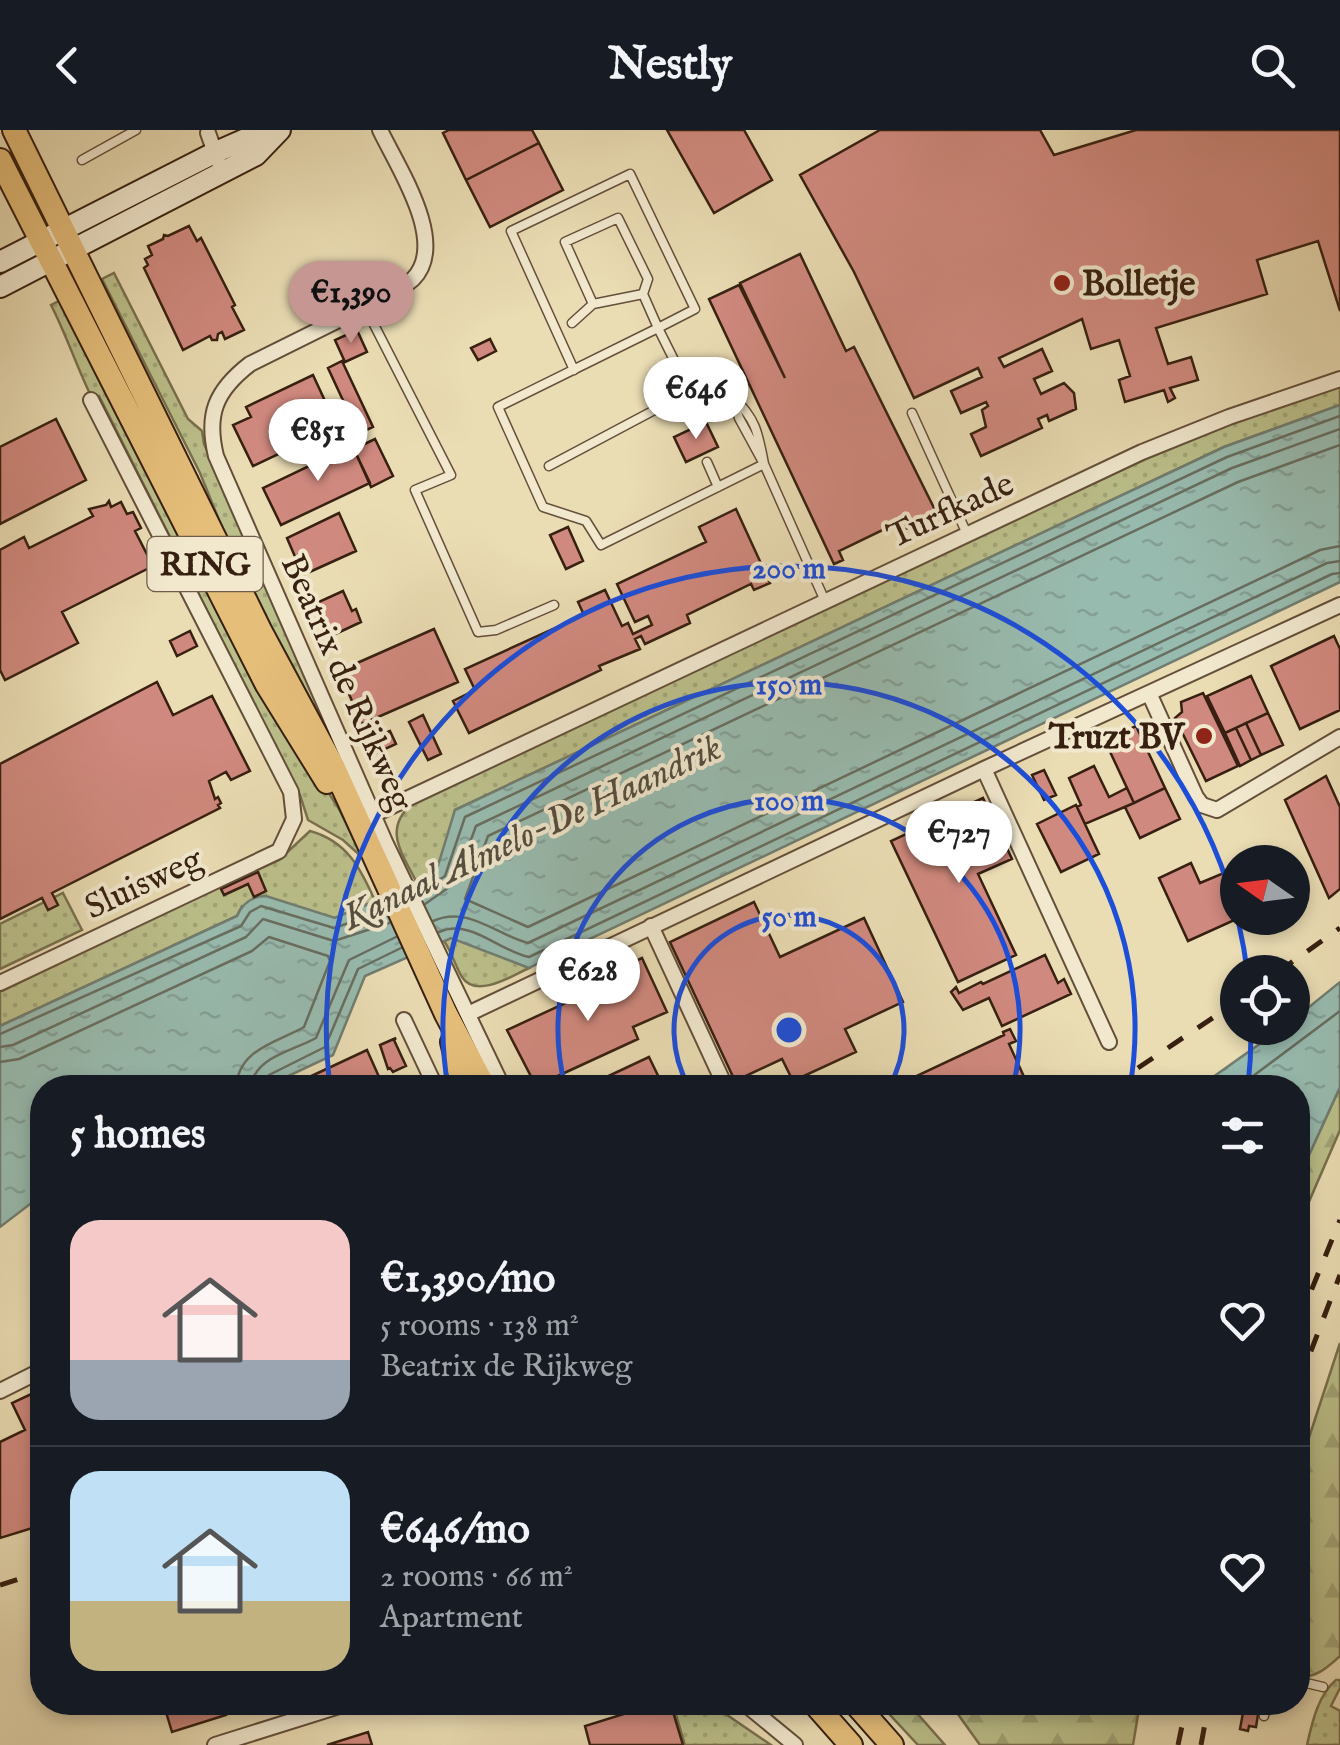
<!DOCTYPE html>
<meta charset="utf-8">
<style>
body{margin:0;font-family:"IM FELL English",serif;background:#20242c;color:#f1f3f6;height:100vh;display:flex;flex-direction:column;font-size:38px;white-space:nowrap}
*{box-sizing:border-box;margin:0}
p{font-size:32px;color:#9ea1a6}
.icon{flex:none;width:55px;height:55px;fill:none;stroke:currentColor;stroke-width:2;stroke-linecap:round;stroke-linejoin:round}
.map{position:relative;flex:1;overflow:hidden}
.sheet{position:absolute;left:30px;top:945px;width:1280px;height:640px;display:flex;flex-direction:column;background:#171b24;border-radius:40px;box-shadow:0 5px 15px #0003}
.sheet>*{flex:none}
.needle{width:65px;rotate:284deg}
.buttons{position:absolute;left:1220px;top:715px;display:grid;gap:20px}
.buttons a{display:grid;place-items:center;width:90px;height:90px;border-radius:50%;background:#171b24;box-shadow:0 5px 15px #0003;font-size:50px}
.price{position:absolute;translate:-50% -85px;padding:0 22px;border-radius:35px;background:#fff;color:#222;font-size:32px;line-height:65px;filter:drop-shadow(0 2px 5px #0008)}
.price::after{content:'';position:absolute;left:50%;top:60px;width:30px;height:22px;margin-left:-15px;background:inherit;clip-path:polygon(0 0,100% 0,50% 100%)}
.price.active{background:#c59692;color:#111}
ul{padding:0;list-style:none}
li{display:flex;align-items:center;gap:30px;height:250px;padding:0 40px}
li+li{border-top:2px solid #363941}
li span{display:grid;place-items:center;flex:none;width:280px;height:200px;border-radius:30px;color:#555}
li>.icon{margin-inline-start:auto}
span .icon{width:120px;height:120px;fill:#fffc;stroke-width:1}
li b{font-size:42px}
h2{display:flex;justify-content:space-between;align-items:center;height:120px;padding:0 40px;font-size:42px}
header{display:flex;justify-content:space-between;align-items:center;height:130px;padding:0 40px;background:#171b24;font-size:45px;font-weight:700}
.map>svg:first-child{display:block}
.grass{fill:url(#grass-dots);stroke:#79704e;stroke-width:2.5}
.forest{fill:url(#forest-firs);stroke:#79704e;stroke-width:2.5}
.water{fill:url(#water-ripples);stroke:#717d70;stroke-width:2.5}
.lines{fill:none;stroke-linecap:round;stroke-linejoin:round}
.shore{stroke:#686e60;stroke-width:2.5}
.building{fill:#d0897e;stroke:#372011;stroke-width:2.5}
.lane-casing{stroke:#644f3a;stroke-width:11}
.street-casing{stroke:#644f3a;stroke-width:18}
.secondary-casing{stroke:#372011;stroke-width:24}
.primary-casing{stroke:#372011;stroke-width:26}
.lane{stroke:#f1e8ce;stroke-width:8}
.street{stroke:#f1e8ce;stroke-width:14}
.secondary{stroke:#f1e8ce;stroke-width:20}
.primary{stroke:#e5be7a;stroke-width:22}
.rail{stroke:#372011;stroke-width:5;stroke-dasharray:18 18;stroke-linecap:butt}
.ring{fill:none;stroke:#1d4ed8;stroke-width:5}
.poi-dot{fill:#8f2418;stroke:#f1e8ce;stroke-width:4}
.labels{text-anchor:middle;stroke-width:8;stroke-linejoin:round;paint-order:stroke}
.shield{fill:#f1e8ce;stroke:#6f5c4a;stroke-width:2.5}
.shield-label{font-size:32px;font-weight:bold;fill:#372011}
.poi-label{font-size:35px;font-weight:bold;fill:#372011;stroke:#f1e8ce;text-anchor:start}
.street-label{font-size:35px;fill:#372011;stroke:#f1e8ce}
.water-label{font-size:38px;font-style:italic;fill:#544e40;stroke:#f1e8ce}
.centre{fill:#1d4ed8;stroke:#f1e8ce;stroke-width:5}
.ring-label{font-size:30px;text-anchor:middle;font-weight:bold;fill:#1d4ed8;stroke:#f1e8ce;stroke-width:8;stroke-linejoin:round;paint-order:stroke}
</style>
<header><svg class="icon" aria-label="back" viewBox="0 0 24 24"><path d="M15 5l-7 7 7 7"/></svg>Nestly<svg class="icon" aria-label="search" viewBox="0 0 24 24"><circle cx="10" cy="10" r="6"/><path d="M15 15l6 6"/></svg></header>
<div class="map">
<svg width="1340" height="1615" viewBox="0 0 1340 1615">
<defs>
<pattern id="grass-dots" width="8" height="8" patternUnits="userSpaceOnUse" patternTransform="scale(2.5)"><rect width="8" height="8" fill="#bbbf8a"/><path d="M2 2h.1M6 6h.1" fill="none" stroke="#a1a476" stroke-width="1.8" stroke-linecap="round"/></pattern>
<pattern id="forest-firs" width="22" height="20" patternUnits="userSpaceOnUse" patternTransform="scale(2.5)"><rect width="22" height="20" fill="#bbbf8a"/><path d="M5 1l3.5 6h-7zM16 11l3.5 6h-7z" fill="#a1a476"/></pattern>
<pattern id="water-ripples" width="26" height="14" patternUnits="userSpaceOnUse" patternTransform="scale(2.5)"><rect width="26" height="14" fill="#98bbaf"/><path d="M2 4q2-2 4 0t4 0M15 11q2-2 4 0t4 0" fill="none" stroke="#84a096"/></pattern>
</defs>
<rect width="100%" height="100%" fill="#eadcb3"/>
<filter id="stains"><feTurbulence type="fractalNoise" baseFrequency=".002" numOctaves="4"/><feColorMatrix values="0 0 0 0 .2 0 0 0 0 .09 0 0 0 0 .02 0 0 0 .5 -.17"/></filter>
<radialGradient id="worn" r=".72"><stop offset=".6" stop-color="#630" stop-opacity="0"/><stop offset="1" stop-color="#630" stop-opacity=".3"/></radialGradient>
<path class="grass" d="M114 143 188 289 202 301 204 314 358 665 234 427 200 343 102 149Z
M63 169 285 595 339 679 363 728 343 710 308 690 300 665 99 266 92 268C77 238 67 206 51 175Z
M1340 256V275L1224 317 455 680C447 709 446 738 417 753 402 723 382 699 413 673L1141 331 1253 285Z
M310 701C347 711 361 739 375 771L335 788 242 776 237 786 0 896V862L117 804 279 730Z
M63 763 82 800 0 839V794Z
M451 808H459L529 838C512 846 476 869 462 847 455 836 452 822 444 811Z
M1336 1550H1340V1558L1331 1576 1340 1581V1615H1307C1312 1593 1318 1565 1336 1550Z
M681 1573 711 1574 771 1615H685L673 1575Z"/>
<path class="forest" d="M1340 957V1000L1298 1097V1049Z
M1340 1213V1526C1328 1537 1315 1549 1298 1546V1341Z
M879 1573H908L945 1615H918Z
M950 1573 965 1572 1140 1573 1133 1615H980Z"/>
<path class="water" d="M1340 275V452L529 838 451 808 365 846 333 925 265 957 42 958V1065L0 1097V896L237 786C242 774 252 766 266 766L335 788 375 771 381 772 436 742 455 680 1224 317Z
M1340 852V957L1298 1049V958L1199 957 1282 898H1292L1293 890Z"/>
<g class="lines">
<path class="shore" d="M1340 315 1238 352 488 706 465 769 528 797 1320 420 1340 416
M420 763 445 746 465 687 1227 327 1340 286
M425 774 455 753 476 696 1232 338 1340 299
M433 791C468 775 496 805 528 813L1327 433 1340 431
M439 802C470 788 499 821 529 827L1332 444 1340 443
M0 904 241 796 250 782 261 776 334 798 384 781
M0 917 13 915 246 807 263 789 334 811 389 793
M0 932 19 929 252 821 269 807 328 826 330 831 304 897C276 913 238 919 236 958
M251 958C253 927 293 921 316 908L349 830 396 807
M264 958 269 945 325 917 358 839 401 818
M1237 958 1340 881"/>
</g>
<path class="building" d="M449 0H532L539 13 466 50 443 3Z
M667 0H744L772 50 714 83Z
M880 0H1040L1054 25 1136 0H1340V181L1318 111 1257 130 1267 164 1156 198 1168 234 1191 227 1198 250 1170 258 1175 268 1168 272 1164 260 1125 272 1119 250 1130 246 1119 210 1091 219 1082 189 999 228 1004 237 1042 219 1052 241 1034 249 1041 264 1064 253 1074 263 1076 279 1049 291 1047 285 1038 289 1042 298 981 326 971 304 986 297 982 280 988 276 986 272 961 283 951 261 982 247 978 238 914 268 854 142 800 45Z
M539 13 563 60 490 97 466 50Z
M189 96 197 111 201 108 235 175 232 177 244 200 225 209 222 202 218 204 217 210H212L210 206 183 220 144 138 148 135 145 129 152 125 148 116 163 109 164 105 168 106Z
M800 124 846 221 854 217 937 384 899 402 895 394 839 421 843 430 834 434 709 169 739 155 785 248 740 153Z
M357 200 367 222 345 232 335 210Z
M490 209 496 221 478 230 471 218Z
M342 231 373 297 356 305 350 293 353 292 328 238Z
M313 245 325 271 273 296 285 321 253 336 233 295 251 287 246 277Z
M56 289 86 350 0 394V317Z
M706 292 718 317 686 332 674 307Z
M349 309 370 353 281 395 263 358 326 328 323 321Z
M375 309 393 346 371 357 354 319Z
M109 371 111 377 121 372 127 384 133 382 141 398 135 401 153 436 62 482 78 513 5 550 0 540V420L24 407 29 418 93 386 89 379 106 375Z
M736 379 770 453 754 460 751 454 687 485 690 493 645 514 641 506 635 509 640 519 599 536 601 540 469 603 453 571 475 560 465 539 584 485 578 472 605 460 622 496 628 493 633 504 652 495 648 486 635 492 617 454 706 412 699 397Z
M339 383 356 421 303 445 287 408Z
M568 397 583 431 566 439 550 405Z
M343 461 352 481 356 479 361 492 329 507 312 475Z
M434 499 458 552 362 594 339 541Z
M190 501 197 516 177 526 170 511Z
M1334 506 1340 519V580L1300 599 1271 536Z
M1251 546 1268 583 1225 603 1207 566Z
M157 552 173 585 212 566 250 641 231 650 226 642 209 651 215 669 218 667 221 673 218 675 220 678 52 763 58 775 48 780 42 768 0 789V634Z
M1203 563 1238 636 1206 651 1175 588 1182 582 1181 572Z
M1268 583 1283 615 1261 625 1246 593Z
M423 585 441 624 428 630 409 592Z
M1246 593 1261 625 1251 630 1236 598Z
M1136 596 1165 658 1134 673 1105 611Z
M1236 598 1251 630 1240 636 1225 603Z
M390 601 396 614 372 625 366 612Z
M1094 636 1109 667 1127 658 1134 673 1085 694 1077 677 1081 675 1069 648Z
M1044 640 1056 665 1044 670 1032 645Z
M1326 646 1340 677V759L1329 768 1285 670Z
M1165 658 1180 689 1140 708 1125 677Z
M983 668 1012 729 978 744 1016 825 958 852 891 711Z
M1076 675 1099 724 1061 742 1037 694Z
M1191 733 1200 753 1226 742 1238 767 1239 788 1188 811 1159 748Z
M258 742 266 761 254 767 248 754 224 765 221 759Z
M754 772 780 827 864 788 903 872 845 899 856 922 793 951 782 929 735 951 670 812Z
M1045 825 1058 853 1064 849 1071 864 1002 896 989 868 963 880 951 862 956 857 959 863 981 852 983 854Z
M642 828 667 882 633 897 638 909 536 956 507 900 611 852 608 844Z
M1010 899 1016 911 1009 914 1025 949 1006 958H914L910 949 1004 905 1003 902Z
M396 908 394 910 406 936 393 942 390 938 388 939 380 915Z
M367 920 384 958H286L290 956Z
M649 927 664 958H583Z
M42 1259V1395L0 1408V1312L25 1300 12 1273Z
M163 1572H222L226 1585 172 1602Z
M662 1572H670L683 1615H590L585 1596Z
M1245 1572H1260L1256 1597 1249 1596 1248 1601 1240 1599Z
M368 1602 372 1615H327Z"/>
<g class="lines">
<defs>
<path id="lane" d="M82 30 136 0
M593 174 643 164
M365 177 451 345 415 360 478 502 496 500 554 475
M572 193 593 174 565 112 618 88 648 149 643 164 658 198 695 179 630 44 511 101 574 240
M732 266C756 289 758 302 764 334L601 415 586 391 543 377 498 277 658 198 675 232 711 250 732 266 739 288 764 334 825 471
M912 283 967 404
M707 332 718 357
M549 336 711 250
M1298 1551 1323 1557
M1264 1586 1267 1572"/>
<path id="street" d="M380 0C397 36 449 113 413 149 408 154 399 158 393 163L250 234C215 261 206 285 216 326L386 714 503 958
M208 3 218 31
M1149 563 1196 667 1202 675 1217 680 1340 607
M984 639 1109 912
M375 684 1142 322 1229 287 1340 249
M651 796 726 958
M0 853 279 721 294 689 291 662 91 270
M468 884 984 639 1340 475
M404 890 436 958
M0 1261 42 1240
M743 1572 795 1615
M215 1615 352 1572"/>
<path id="secondary" d="M0 132 214 23 266 0
M0 157 256 25 280 0"/>
<path id="primary" d="M14 0 261 502 334 638 446 884 485 958
M0 30 267 555 327 652
M452 912 463 958
M813 1572 851 1615
M854 1572 892 1615"/>
</defs>
<use href="#lane" class="lane-casing"/>
<use href="#street" class="street-casing"/>
<use href="#secondary" class="secondary-casing"/>
<use href="#primary" class="primary-casing"/>
<use href="#lane" class="lane"/>
<use href="#street" class="street"/>
<use href="#secondary" class="secondary"/>
<use href="#primary" class="primary"/>
<path class="rail" d="M1278 842 1340 798
M1108 958 1238 871
M1298 1193 1340 1090
M1298 1255 1340 1145
M0 1455 42 1442
M1178 1615 1187 1572
M1201 1615 1209 1572"/>
</g>
<g class="ring">
<path d="M689 957A115 115 0 1 1 889 957"/>
<path d="M565 956A231 231 0 1 1 1013 956"/>
<path d="M448 957A346 346 0 1 1 1130 957"/>
<path d="M330 956A462 462 0 0 1 1247 840M1251 900A462 462 0 0 1 1248 956"/>
</g>
<g class="poi-dot">
<circle cx="1062" cy="153" r="10"/>
<circle cx="1204" cy="606" r="10"/>
</g>
<g class="labels">
<rect class="shield" x="147.5" y="407" width="115" height="54" rx="8"/>
<g class="shield-label">
<text x="205" y="445">RING</text>
</g>
<g class="poi-label">
<text x="1082" y="165">Bolletje</text>
<text x="1184" y="618" text-anchor="end">Truzt BV</text>
</g>
<g class="street-label">
<text transform="translate(950 379) rotate(-25)" y="12">Turfkade</text>
<text transform="translate(348 552) rotate(66)" y="12">Beatrix de Rijkweg</text>
<text transform="translate(143 752) rotate(-25)" y="12">Sluisweg</text>
</g>
<g class="water-label">
<text transform="translate(531 701) rotate(-25)" y="13">Kanaal Almelo-De Haandrik</text>
</g>
</g>
<circle cx="789" cy="900" r="15" class="centre"/>
<g class="ring-label">
<text x="789" y="448">200 m</text>
<text x="789" y="564">150 m</text>
<text x="789" y="680">100 m</text>
<text x="789" y="796">50 m</text>
</g>
<rect width="100%" height="100%" filter="url(#stains)"/>
<rect width="100%" height="100%" fill="url(#worn)"/>
</svg>
<div class="buttons">
<a><svg class="needle" viewBox="-14 -14 28 28"><path d="M0-13l5 13h-10z" fill="#e53935"/><path d="M0 13l5-13h-10z" fill="#9ea1a6"/></svg></a>
<a><svg class="icon" aria-label="locate" viewBox="0 0 24 24"><circle cx="12" cy="12" r="6"/><path d="M12 2v4M12 18v4M2 12h4M18 12h4"/></svg></a>
</div>
<b class="price active" style="left:351px;top:216px">€1,390</b>
<b class="price" style="left:696px;top:312px">€646</b>
<b class="price" style="left:318px;top:354px">€851</b>
<b class="price" style="left:959px;top:756px">€727</b>
<b class="price" style="left:588px;top:894px">€628</b>
<section class="sheet">
<h2>5 homes<svg class="icon" aria-label="filters" viewBox="0 0 24 24"><path d="M4 7h16M4 17h16"/><circle cx="9" cy="7" r="2"/><circle cx="15" cy="17" r="2"/></svg></h2>
<ul>
<li><span style="background:linear-gradient(#f6c9c9 70%,#9aa5b1 0)"><svg class="icon" aria-label="home" viewBox="0 0 24 24"><path d="M3 11l9-7 9 7M6 9v11h12V9"/></svg></span><div><b>€1,390/mo</b><p>5 rooms · 138 m²</p><p>Beatrix de Rijkweg</p></div><svg class="icon" aria-label="heart" viewBox="0 0 24 24"><path d="M12 20l-8-8c-3-5 5-10 8-4 3-6 11-1 8 4z"/></svg></li>
<li><span style="background:linear-gradient(#bfe0f5 65%,#c2b280 0)"><svg class="icon" aria-label="home" viewBox="0 0 24 24"><path d="M3 11l9-7 9 7M6 9v11h12V9"/></svg></span><div><b>€646/mo</b><p>2 rooms · 66 m²</p><p>Apartment</p></div><svg class="icon" aria-label="heart" viewBox="0 0 24 24"><path d="M12 20l-8-8c-3-5 5-10 8-4 3-6 11-1 8 4z"/></svg></li>
</ul>
</section>
</div>
